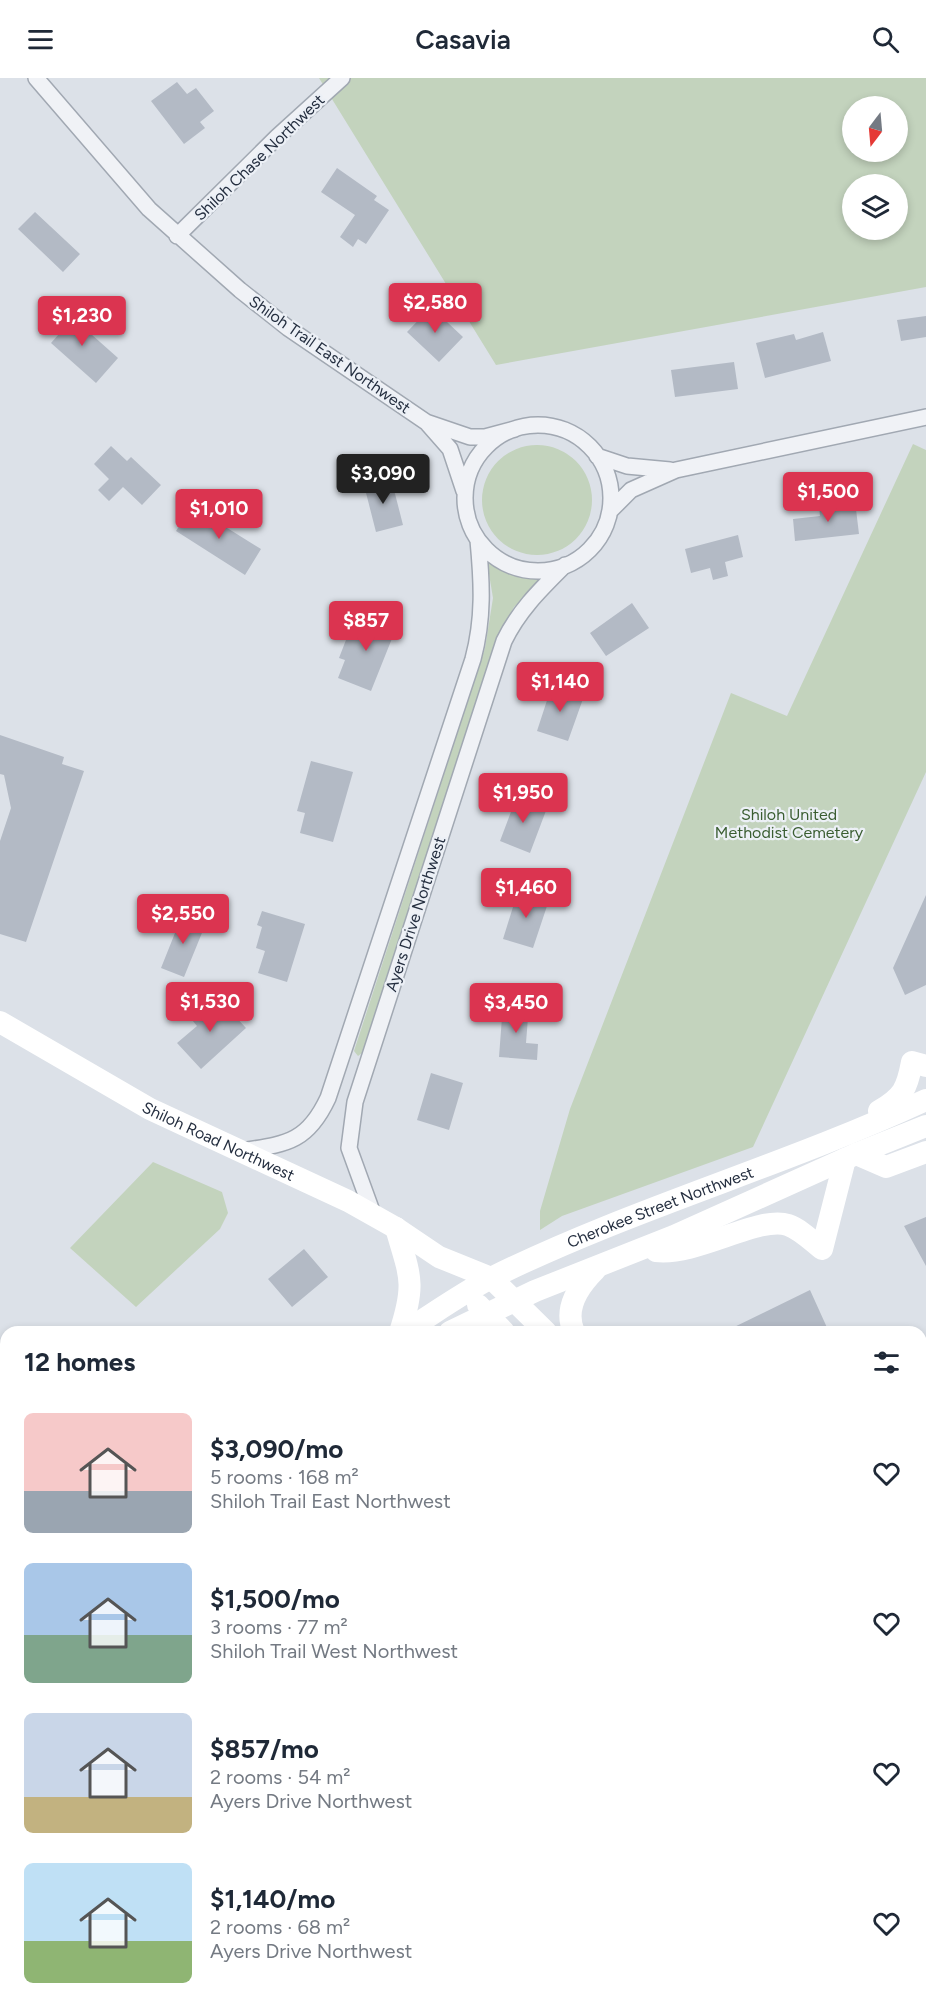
<!DOCTYPE html>
<meta charset="utf-8">
<style>
body{margin:0;font-family:Figtree,sans-serif;background:#f6f6f7;color:#1f2937;height:100vh;display:flex;flex-direction:column;font-size:22px;white-space:nowrap}
*{box-sizing:border-box;margin:0}
p{font-size:20px;color:#747a83}
.icon{flex:none;width:33px;height:33px;fill:none;stroke:currentColor;stroke-width:2;stroke-linecap:round;stroke-linejoin:round}
.map{position:relative;flex:1;overflow:hidden}
.side{position:absolute;left:0px;top:1248px;width:927px;height:684px;display:flex;flex-direction:column;background:#fff;border-radius:18px 18px 0 0;box-shadow:0 3px 9px #0003}
.side>*{flex:none}
.needle{width:39px;rotate:196deg}
.fabs{position:absolute;left:842px;top:18px;display:grid;gap:12px}
.fabs a{display:grid;place-items:center;width:66px;height:66px;border-radius:50%;background:#fff;box-shadow:0 3px 9px #0003;font-size:30px}
.price{position:absolute;translate:-50% -51px;padding:0 14px;border-radius:6px;background:#db3450;color:#fff;font-size:20px;line-height:39px;filter:drop-shadow(0 2px 3px #0008)}
.price::after{content:'';position:absolute;left:50%;top:36px;width:18px;height:14px;margin-left:-9px;background:inherit;clip-path:polygon(0 0,100% 0,50% 100%)}
.price.current{background:#222;color:#fff}
ul{padding:0;list-style:none}
li{display:flex;align-items:center;gap:18px;height:150px;padding:0 24px}
li span{display:grid;place-items:center;flex:none;width:168px;height:120px;border-radius:9px;color:#555}
li>.icon{margin-inline-start:auto}
span .icon{width:72px;height:72px;fill:#fffc;stroke-width:1}
li b{font-size:26px}
h2{display:flex;justify-content:space-between;align-items:center;height:72px;padding:0 24px;font-size:26px}
header{display:flex;justify-content:space-between;align-items:center;height:78px;padding:0 24px;background:#fff;font-size:27px;font-weight:600}
.map>svg:first-child{display:block}
.green{fill:#c3d3bd;fill-rule:evenodd}
.building{fill:#b3bac5}
.lines{fill:none;stroke-linecap:round;stroke-linejoin:round}
.street-casing{stroke:#a1a8b2;stroke-width:18}
.highway-casing{stroke:#838fa0;stroke-width:32}
.street{stroke:#f0f2f6;stroke-width:15}
.secondary{stroke:#fff;stroke-width:22}
.highway{stroke:#fff;stroke-width:28}
.labels{text-anchor:middle;stroke-width:4.5;stroke-linejoin:round;paint-order:stroke}
.street-label{font-size:16px;fill:#252f40;stroke:#ecf0f6}
.park-label{font-size:16px;fill:#3a5d31;stroke:#ecf0f6}
</style>
<header><svg class="icon" aria-label="menu" viewBox="0 0 24 24"><path d="M4 6h16M4 12h16M4 18h16"/></svg>Casavia<svg class="icon" aria-label="search" viewBox="0 0 24 24"><circle cx="10" cy="10" r="6"/><path d="M15 15l6 6"/></svg></header>
<div class="map">
<svg width="926" height="1932" viewBox="0 0 926 1932">
<rect width="100%" height="100%" fill="#dce1e8"/>
<path class="green" d="M319 0H926V209L496 287ZM852 28H897V74H852ZM852 106H897V152H852Z
M913 366 926 372V694L753 1069 562 1138 540 1152V1133L570 1031 731 615 787 638Z
M482 422a55 55 0 1 1 110 0a55 55 0 1 1-110 0Z
M487 484 515 498 542 502 514 529 494 570 362 975 358 978 354 973 485 570 493 520Z
M153 1084 222 1114 228 1135 220 1151 136 1229 70 1170Z
M0 1444 6 1449V1545L0 1546Z
M34 1926H218L221 1932H35Z
M318 1926H404L408 1932H323Z
M832 1926H894L897 1932H822Z"/>
<path class="building" d="M177 4 187 16 196 10 214 33 200 44 205 50 184 66 151 23Z
M337 90 377 118 374 122 389 132 366 166 358 161 353 169 340 159 355 137 321 114Z
M35 134 80 176 63 194 18 151Z
M431 229 463 259 439 284 407 254Z
M64 232 118 280 96 305 51 265 59 256 50 248Z
M926 238V259L901 263 897 242Z
M823 254 831 283 765 300 756 265 794 256 796 262Z
M734 284 738 311 675 319 671 292Z
M111 368 127 383 131 379 161 407 142 427 123 409 109 423 98 412 109 401 94 386Z
M391 400 403 447 376 454 364 407Z
M855 423 859 456 795 463 793 441 820 438 819 427Z
M192 428 261 471 245 497 176 453Z
M738 457 743 479 725 484 728 498 713 502 710 490 691 495 685 471Z
M632 525 649 550 606 578 590 555Z
M366 536 397 548 371 613 338 600 345 582 339 580 351 549 360 553Z
M552 607 584 618 568 663 537 653Z
M0 657 64 679 62 686 84 693 26 864 0 856V763L11 730 4 697 0 696Z
M311 683 353 694 333 764 300 755 305 735 297 733Z
M517 718 547 730 530 775 500 763Z
M518 813 549 822 533 870 503 861Z
M926 817V907L905 917 893 890Z
M262 833 305 846 287 904 258 895 265 873 256 870 262 849 257 847Z
M183 835 206 845 184 899 161 890Z
M203 924 212 933 222 924 246 950 201 991 177 965 197 948 188 937Z
M503 926 529 927 526 965 538 966 537 982 499 979Z
M431 995 463 1005 449 1052 417 1042Z
M926 1139V1188L904 1148Z
M304 1171 328 1199 292 1229 268 1201Z
M810 1212 829 1254H724Z"/>
<g class="lines">
<defs>
<path id="street" d="M36 0 149 131 240 212 288 250 426 344 470 359H485L515 351
M177 158 277 59 342 0
M428 346 450 371 464 413
M465 420a73 73 0 1 1 146 0a73 73 0 1 1-146 0Z
M597 378 627 388 670 392
M610 433 631 412 676 392 926 339
M241 1073C286 1066 307 1065 328 1020L473 581C484 540 482 504 478 462
M373 1136 349 1070 355 1024 504 563C519 532 541 511 565 487"/>
<path id="highway" d="M0 1586 6 1588
M0 1613 6 1625
M0 1690 6 1670
M252 1926 256 1932"/>
</defs>
<use href="#street" class="street-casing"/>
<use href="#highway" class="highway-casing"/>
<use href="#street" class="street"/>
<g class="secondary">
<path id="s1" d="M0 944 150 1031 348 1123 396 1150 439 1179 491 1200 546 1254"/>
<path d="M879 1033C903 1019 907 1011 912 984L926 988"/>
<path d="M856 1076 886 1089 926 1074"/>
<path d="M396 1150C410 1198 416 1205 400 1254"/>
<path d="M656 1173C697 1178 759 1137 788 1147 800 1151 812 1163 822 1171L845 1081"/>
<path d="M478 1227 504 1254"/>
<path id="s2" d="M404 1254C433 1236 462 1215 493 1199 633 1130 784 1088 926 1022"/>
<path d="M450 1254 535 1213 674 1158 856 1076 926 1048"/>
<path d="M574 1254C563 1230 579 1208 595 1192"/>
<path d="M0 1734 6 1724"/>
<path d="M0 1813 6 1801"/>
<path d="M921 1831 926 1841"/>
<path d="M921 1919 926 1931"/>
</g>
<use href="#highway" class="highway"/>
</g>
<g class="labels">
<g class="street-label">
<text transform="translate(259 79) rotate(-44)" y="6">Shiloh Chase Northwest</text>
<text transform="translate(330 276) rotate(35)" y="6">Shiloh Trail East Northwest</text>
<text transform="translate(415 836) rotate(-72)" y="6">Ayers Drive Northwest</text>
<text dy="6" stroke="none"><textPath href="#s1" startOffset="249">Shiloh Road Northwest</textPath></text>
<text dy="6" stroke="none"><textPath href="#s2" startOffset="286">Cherokee Street Northwest</textPath></text>
</g>
<g class="park-label">
<text x="789" y="742">Shiloh United<tspan x="789" dy="18">Methodist Cemetery</tspan></text>
</g>
</g>
</svg>
<div class="fabs">
<a><svg class="needle" viewBox="-14 -14 28 28"><path d="M0-13l5 13h-10z" fill="#e53935"/><path d="M0 13l5-13h-10z" fill="#747a83"/></svg></a>
<a><svg class="icon" aria-label="layers" viewBox="0 0 24 24"><path d="M12 4l9 5-9 5-9-5zM3 14l9 5 9-5"/></svg></a>
</div>
<b class="price" style="left:435px;top:256px">$2,580</b>
<b class="price" style="left:82px;top:269px">$1,230</b>
<b class="price current" style="left:383px;top:427px">$3,090</b>
<b class="price" style="left:828px;top:445px">$1,500</b>
<b class="price" style="left:219px;top:462px">$1,010</b>
<b class="price" style="left:366px;top:574px">$857</b>
<b class="price" style="left:560px;top:635px">$1,140</b>
<b class="price" style="left:523px;top:746px">$1,950</b>
<b class="price" style="left:526px;top:841px">$1,460</b>
<b class="price" style="left:183px;top:867px">$2,550</b>
<b class="price" style="left:210px;top:955px">$1,530</b>
<b class="price" style="left:516px;top:956px">$3,450</b>
<section class="side">
<h2>12 homes<svg class="icon" aria-label="filters" viewBox="0 0 24 24"><path d="M4 7h16M4 17h16"/><circle cx="9" cy="7" r="2"/><circle cx="15" cy="17" r="2"/></svg></h2>
<ul>
<li><span style="background:linear-gradient(#f6c9c9 65%,#9aa5b1 0)"><svg class="icon" aria-label="home" viewBox="0 0 24 24"><path d="M3 11l9-7 9 7M6 9v11h12V9"/></svg></span><div><b>$3,090/mo</b><p>5 rooms · 168 m²</p><p>Shiloh Trail East Northwest</p></div><svg class="icon" aria-label="heart" viewBox="0 0 24 24"><path d="M12 20l-8-8c-3-5 5-10 8-4 3-6 11-1 8 4z"/></svg></li>
<li><span style="background:linear-gradient(#a9c7e8 60%,#7fa58c 0)"><svg class="icon" aria-label="home" viewBox="0 0 24 24"><path d="M3 11l9-7 9 7M6 9v11h12V9"/></svg></span><div><b>$1,500/mo</b><p>3 rooms · 77 m²</p><p>Shiloh Trail West Northwest</p></div><svg class="icon" aria-label="heart" viewBox="0 0 24 24"><path d="M12 20l-8-8c-3-5 5-10 8-4 3-6 11-1 8 4z"/></svg></li>
<li><span style="background:linear-gradient(#c9d6e8 70%,#c2b280 0)"><svg class="icon" aria-label="home" viewBox="0 0 24 24"><path d="M3 11l9-7 9 7M6 9v11h12V9"/></svg></span><div><b>$857/mo</b><p>2 rooms · 54 m²</p><p>Ayers Drive Northwest</p></div><svg class="icon" aria-label="heart" viewBox="0 0 24 24"><path d="M12 20l-8-8c-3-5 5-10 8-4 3-6 11-1 8 4z"/></svg></li>
<li><span style="background:linear-gradient(#bfe0f5 65%,#8fb573 0)"><svg class="icon" aria-label="home" viewBox="0 0 24 24"><path d="M3 11l9-7 9 7M6 9v11h12V9"/></svg></span><div><b>$1,140/mo</b><p>2 rooms · 68 m²</p><p>Ayers Drive Northwest</p></div><svg class="icon" aria-label="heart" viewBox="0 0 24 24"><path d="M12 20l-8-8c-3-5 5-10 8-4 3-6 11-1 8 4z"/></svg></li>
</ul>
</section>
</div>
